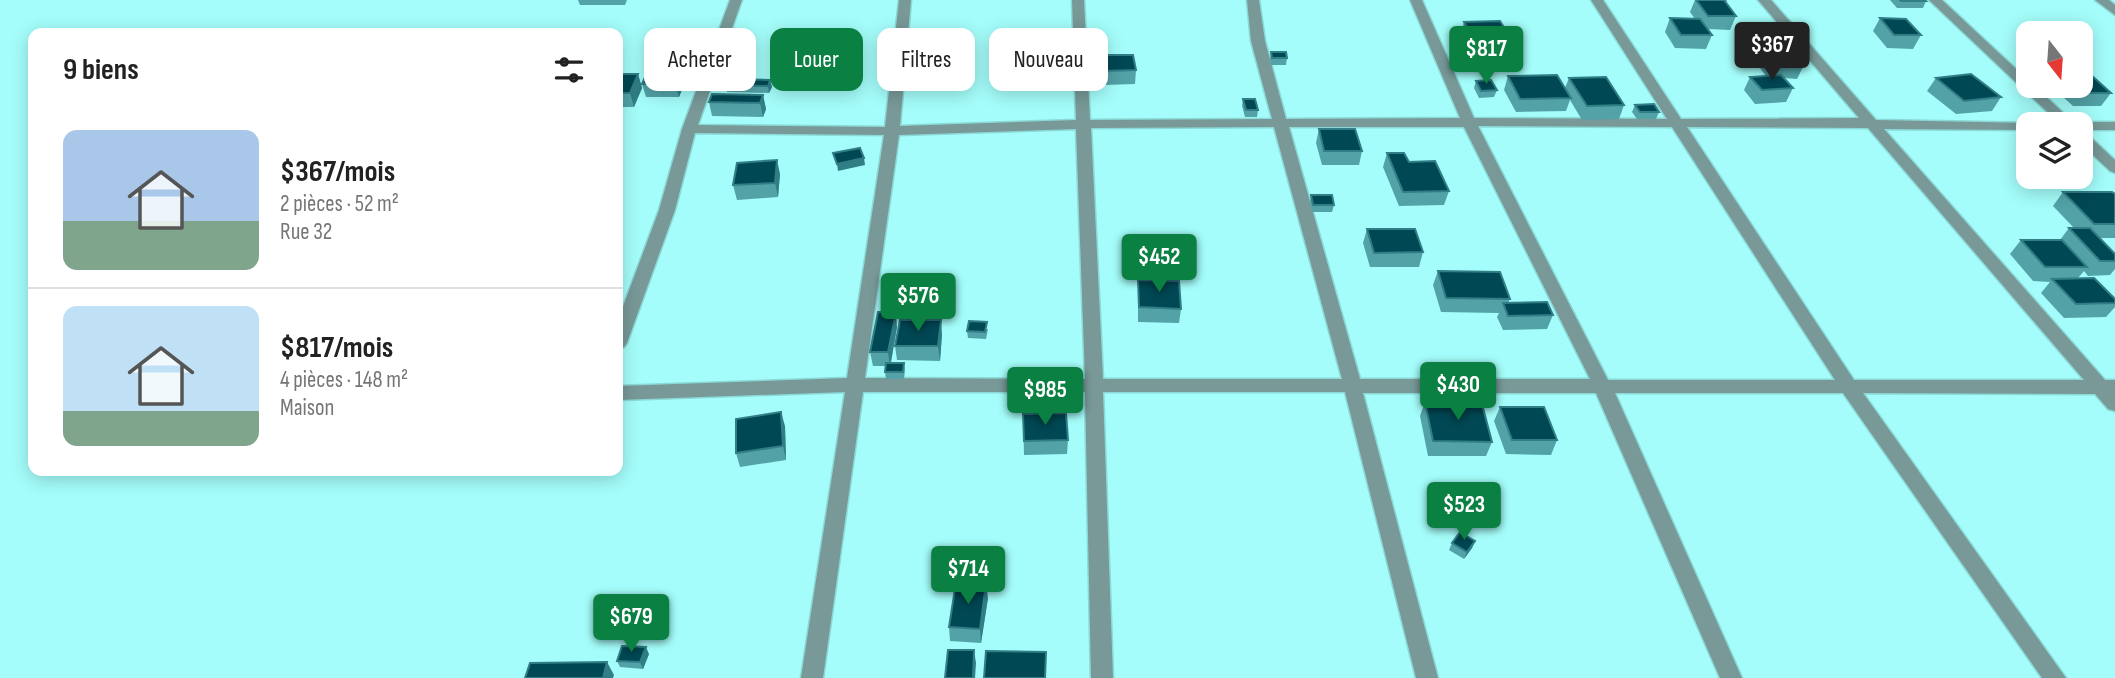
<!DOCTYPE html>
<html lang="fr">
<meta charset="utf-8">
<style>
body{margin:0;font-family:"Sofia Sans Condensed",sans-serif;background:#f2f2f2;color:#222;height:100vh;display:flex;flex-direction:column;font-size:26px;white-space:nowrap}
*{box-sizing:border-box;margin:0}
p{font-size:23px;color:#767676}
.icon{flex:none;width:38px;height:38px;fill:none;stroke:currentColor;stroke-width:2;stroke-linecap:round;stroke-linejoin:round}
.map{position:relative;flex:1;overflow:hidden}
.side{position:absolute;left:28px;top:28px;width:595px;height:448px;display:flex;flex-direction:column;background:#fff;border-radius:14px;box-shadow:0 4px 18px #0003}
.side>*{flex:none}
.banner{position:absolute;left:644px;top:28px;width:665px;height:63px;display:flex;gap:14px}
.needle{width:46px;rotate:163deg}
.buttons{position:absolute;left:2016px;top:21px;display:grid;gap:14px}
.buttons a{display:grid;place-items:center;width:77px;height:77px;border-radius:14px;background:#fff;box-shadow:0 4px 18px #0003;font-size:35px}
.price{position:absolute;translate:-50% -60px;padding:0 16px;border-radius:7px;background:#0b8043;color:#fff;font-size:23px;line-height:46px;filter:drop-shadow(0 2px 4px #0008)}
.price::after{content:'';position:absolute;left:50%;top:42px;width:21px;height:16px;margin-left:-10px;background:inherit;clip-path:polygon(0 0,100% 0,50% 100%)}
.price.on{background:#222;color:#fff}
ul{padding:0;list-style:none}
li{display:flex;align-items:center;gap:21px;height:175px;padding:0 35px}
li+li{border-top:2px solid #e0e0e0}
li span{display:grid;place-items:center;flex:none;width:196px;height:140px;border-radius:14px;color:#555}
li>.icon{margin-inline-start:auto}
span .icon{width:84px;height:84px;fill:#fffc;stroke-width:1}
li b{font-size:30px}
h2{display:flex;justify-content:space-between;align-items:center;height:84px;padding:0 35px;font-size:30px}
.pill{padding:0 24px;border-radius:14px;background:#fff;box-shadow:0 4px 18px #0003;font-size:24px;line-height:63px}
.pill.on{background:#0b8043;color:#fff}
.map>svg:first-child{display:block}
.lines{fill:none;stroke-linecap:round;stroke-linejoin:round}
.street-casing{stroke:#8ad9d6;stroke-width:3}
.street{fill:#789998;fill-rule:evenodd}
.wall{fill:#52a2a7}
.shaded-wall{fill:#317e86}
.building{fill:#004854;stroke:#317e86;stroke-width:2}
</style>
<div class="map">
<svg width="2115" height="678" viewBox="0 0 2115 678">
<rect width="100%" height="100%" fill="#a4fdfa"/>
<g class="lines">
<defs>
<path id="street" d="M730 0H742L698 125 885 127 899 0H911L900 126 1076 120 1072 0H1084L1090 120 1272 119 1251 41 1247 0H1259L1265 41 1286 119 1460 118 1410 0H1422L1474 118 1667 119 1591 0H1603L1681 119 1859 118 1758 0H1771L1876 120 2033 123 2028 124V130L1884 129 2105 380H2115V411L2108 409 2095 394 1863 393 2066 678H2042L1843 393H1615L1742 678H1720L1596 393H1363L1438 678H1416L1345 392H1103L1113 678H1091L1085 392H863L823 678H801L845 392 618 400V386L847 378 884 135 695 133 675 210 627 343 624 347 618 349V320L659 210 682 129ZM1478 126 1672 127 1835 380H1608ZM1274 127 1342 379H1103L1091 128ZM1289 127H1464L1590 379H1360ZM1687 127 1868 128 2084 380H1854ZM1076 129 1085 379 865 378 899 135Z
M1929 0H1942L2028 80V86H2035L2075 124H2060Z
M2095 0H2109L2115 5V15Z
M2081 122H2115V130H2081V124H2075Z
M2081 132 2086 133 2115 160V173L2110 171 2081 144Z"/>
</defs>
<use href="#street" class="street-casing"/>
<use href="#street" class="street"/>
</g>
<path class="wall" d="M578 0H627L625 5H580Z
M1695 0H1727L1726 3 1736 16 1730 30 1708 29 1712 35 1706 49 1675 48 1665 32 1670 18 1695 19 1690 12Z
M1890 0H1925L1926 1 1923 8H1897Z
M1880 18 1921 35 1913 49 1887 48 1873 31Z
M1464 22 1511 39 1506 52 1470 53 1460 36Z
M689 45 692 58 687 75H685L686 80 679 97H646L642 84 649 68 648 63Z
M1760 46 1804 65 1797 79 1784 78 1793 88 1786 102 1755 104 1744 90 1750 77 1766 76 1754 60Z
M1271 52 1287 58 1286 65H1271L1270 59Z
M1103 55 1136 70 1135 84 1105 85 1102 69Z
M618 74H638L642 88 634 107H618Z
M1508 76 1565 88 1569 78 1624 105 1619 119 1582 120 1570 100 1566 111 1516 112 1504 90Z
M1936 78 2001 97 1992 111 1956 114 1927 91Z
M770 80 772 87 769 93 727 92 726 85Z
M1476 81 1497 90 1494 97 1479 98 1474 88Z
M2055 86H2081L2111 93 2101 106H2073L2053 88Z
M763 95 766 109 763 117 712 116 709 102Z
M1243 99 1258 110 1257 117H1245L1242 106Z
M1635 105 1659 112 1656 119H1637L1632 112Z
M1319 129 1362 151 1359 165H1322L1316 143Z
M1387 153 1409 162 1449 191 1444 205 1399 206 1383 167Z
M780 174 778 197 737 200 733 185Z
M2063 192 2115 194V238H2099L2115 254V269L2110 275 2088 276 2084 271 2078 278 2115 299V307L2106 317 2064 318 2041 293 2050 282 2033 281 2010 254 2021 240H2060L2069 228H2074L2053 206Z
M1311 195 1334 205 1332 212H1312L1310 202Z
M1367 229 1423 252 1419 267H1370L1363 243Z
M1438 271 1510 299 1508 303 1553 315 1547 329 1503 330 1497 317 1499 313 1441 312 1433 285Z
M1138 280 1181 309 1179 323 1138 322Z
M897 327 891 363H904L905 370 904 379H886L885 372 886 366H873L870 352Z
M988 329 986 339 968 338 967 331Z
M942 334 940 361 897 360 895 346Z
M1425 402 1492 442 1486 456H1428L1420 416Z
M1500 407 1557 440 1551 455 1506 454 1494 421Z
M1023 414 1068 440 1067 454 1024 455Z
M785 426 786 460 740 467 736 453Z
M1475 541 1472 548 1464 559 1449 550 1452 543Z
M988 598 981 643 950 641 949 627Z
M649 654 643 669 620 667 617 661Z"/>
<path class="shaded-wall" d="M689 45 692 58 687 75 683 62Z
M682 66 686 80 679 97 675 84Z
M638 74 642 88 634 107 630 93Z
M770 80 772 87 769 93 768 86Z
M763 95 766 109 763 117 760 103Z
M864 158 865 165 838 171 837 164Z
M777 160 780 174 778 197 775 183Z
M896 313 897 327 890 366 888 352Z
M941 320 942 334 940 361 938 346Z
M781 412 785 426 786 460 783 446Z
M1475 541 1472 548 1464 559 1467 552Z
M986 584 988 598 981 643 980 629Z
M646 647 649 654 643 669 640 662Z
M974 650 976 663 975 678H973Z
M607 662 614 675 613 678H603Z"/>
<path class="building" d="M1696 0H1724L1736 16H1708Z
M1900 0H1925L1926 1H1901Z
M1670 18 1700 19 1712 35H1681Z
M1880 18 1906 19 1921 35H1894Z
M1500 21 1511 39 1474 40 1464 22Z
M468 30H503L501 33H466Z
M689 45 683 62 648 63 654 46Z
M1760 46 1790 47 1804 65H1774Z
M1271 52H1286L1287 58H1272Z
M1103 55H1133L1136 70 1105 71Z
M650 66H682L675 84H642Z
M618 74H638L630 93H618Z
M1971 74 2001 97 1964 101 1936 78Z
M2081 74H2090L2111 93H2083L2075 86H2081Z
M1557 75 1571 98 1520 99 1508 76Z
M1781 75 1793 88 1762 90 1750 77Z
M1606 77 1624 105 1587 106 1569 78Z
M729 79 770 80 768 86 726 85Z
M1491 80 1497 90 1481 91 1476 81Z
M712 94 763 95 760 103 709 102Z
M1243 99H1255L1258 110H1246Z
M1654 104 1659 112H1640L1635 105Z
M1319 129H1355L1362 151H1324Z
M860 148 864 158 837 164 833 153Z
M1387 153H1404L1409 162 1435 161 1449 191 1403 192Z
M777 160 775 183 733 185 737 163Z
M2063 192H2112L2115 194V224H2094Z
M1311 195H1332L1334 205H1313Z
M2069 228H2090L2115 254V261H2100Z
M1367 229H1415L1423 252 1374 253Z
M2021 240H2062L2087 267H2045Z
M1438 271 1500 272 1510 299 1446 298Z
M2094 278 2115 299V303L2076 304 2052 279Z
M1138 280 1179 281 1181 309 1139 307Z
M1547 302 1553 315 1508 316 1503 303Z
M878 312 896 313 888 352H870Z
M900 320H941L938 346H895Z
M969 321 987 322 985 332 967 331Z
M886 363H904L903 372H885Z
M1425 402 1482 404 1492 442 1433 441Z
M1500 407H1544L1557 440H1512Z
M781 412 783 446 736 453V419Z
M1066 413 1068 440 1024 441 1023 414Z
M1460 532 1475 541 1467 552 1452 543Z
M956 582 986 584 980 629 949 627Z
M622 646 646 647 640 662 617 661Z
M948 650H974L973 678H945Z
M986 651 1046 652 1045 678H984Z
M607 662 603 678H525L530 663Z"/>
</svg>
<div class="buttons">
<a><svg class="needle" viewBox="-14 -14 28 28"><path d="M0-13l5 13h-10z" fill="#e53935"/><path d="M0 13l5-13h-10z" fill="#767676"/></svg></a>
<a><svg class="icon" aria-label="layers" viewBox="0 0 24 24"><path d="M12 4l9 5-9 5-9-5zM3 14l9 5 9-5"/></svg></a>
</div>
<b class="price on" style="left:1772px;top:82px">$367</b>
<b class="price" style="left:1486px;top:86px">$817</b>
<b class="price" style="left:1159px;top:294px">$452</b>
<b class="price" style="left:918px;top:333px">$576</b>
<b class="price" style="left:1458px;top:422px">$430</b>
<b class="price" style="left:1045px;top:427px">$985</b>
<b class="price" style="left:1464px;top:542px">$523</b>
<b class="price" style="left:968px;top:606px">$714</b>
<b class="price" style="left:631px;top:654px">$679</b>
<div class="banner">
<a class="pill">Acheter</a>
<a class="pill on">Louer</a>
<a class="pill">Filtres</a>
<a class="pill">Nouveau</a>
</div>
<section class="side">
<h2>9 biens<svg class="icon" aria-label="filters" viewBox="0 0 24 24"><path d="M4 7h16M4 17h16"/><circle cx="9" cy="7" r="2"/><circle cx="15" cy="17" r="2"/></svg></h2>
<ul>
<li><span style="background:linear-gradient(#a9c7e8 65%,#7fa58c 0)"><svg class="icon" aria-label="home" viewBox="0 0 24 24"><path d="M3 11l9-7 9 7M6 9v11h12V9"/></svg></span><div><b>$367/mois</b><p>2 pièces · 52 m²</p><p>Rue 32</p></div></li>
<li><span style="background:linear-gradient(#bfe0f5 75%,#7fa58c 0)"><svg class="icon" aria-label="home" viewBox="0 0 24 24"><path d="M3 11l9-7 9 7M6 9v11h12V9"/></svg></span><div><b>$817/mois</b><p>4 pièces · 148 m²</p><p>Maison</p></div></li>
</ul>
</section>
</div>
